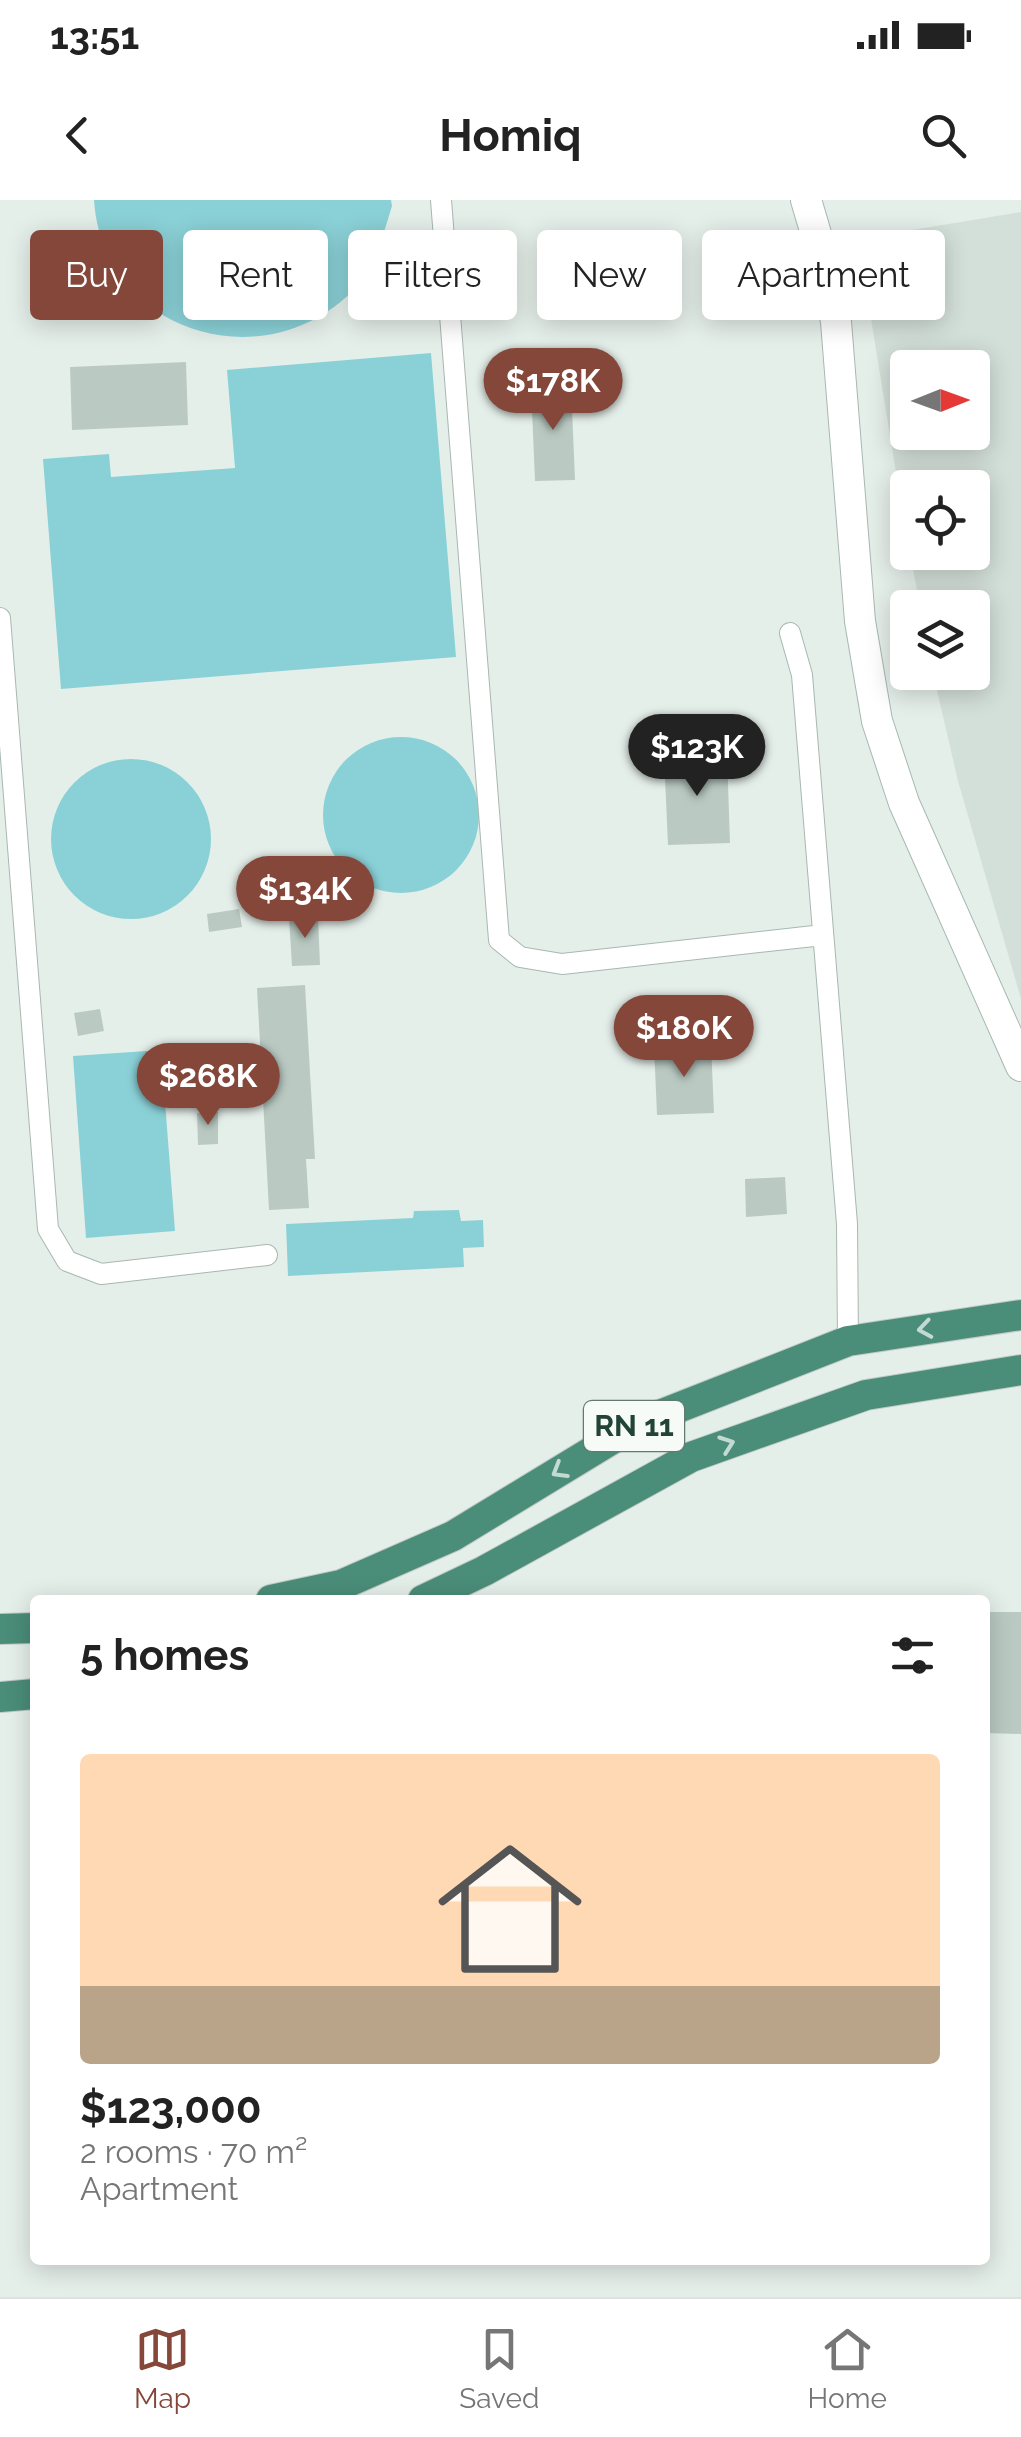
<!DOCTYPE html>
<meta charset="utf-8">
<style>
body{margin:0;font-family:Raleway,sans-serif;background:#f6f6f6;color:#222;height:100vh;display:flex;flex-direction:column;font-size:38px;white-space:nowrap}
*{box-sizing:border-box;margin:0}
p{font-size:32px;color:#767676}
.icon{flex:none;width:55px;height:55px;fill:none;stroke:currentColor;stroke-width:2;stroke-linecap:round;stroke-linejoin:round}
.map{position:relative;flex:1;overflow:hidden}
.sheet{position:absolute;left:30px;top:1395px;width:960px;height:670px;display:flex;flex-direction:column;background:#fff;border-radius:10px;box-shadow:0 5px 25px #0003}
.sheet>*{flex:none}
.banner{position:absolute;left:30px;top:30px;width:962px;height:90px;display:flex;gap:20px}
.needle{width:65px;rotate:89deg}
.fabs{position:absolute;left:890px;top:150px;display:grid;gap:20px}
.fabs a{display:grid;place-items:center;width:100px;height:100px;border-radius:10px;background:#fff;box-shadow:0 5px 25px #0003;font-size:50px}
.price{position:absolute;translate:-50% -85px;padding:0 22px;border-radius:35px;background:#84473a;color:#fff;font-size:32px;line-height:65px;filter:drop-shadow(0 2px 5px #0008)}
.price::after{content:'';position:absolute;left:50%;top:60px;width:30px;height:22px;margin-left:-15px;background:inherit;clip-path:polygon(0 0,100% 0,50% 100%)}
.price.on{background:#222;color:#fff}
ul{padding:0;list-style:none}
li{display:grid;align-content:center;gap:20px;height:530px;padding:0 50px}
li+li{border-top:2px solid #e0e0e0}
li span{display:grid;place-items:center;height:310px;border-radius:10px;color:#555}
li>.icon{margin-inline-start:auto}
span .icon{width:180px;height:180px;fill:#fffc;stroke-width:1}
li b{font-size:42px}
h2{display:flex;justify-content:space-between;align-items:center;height:120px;padding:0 50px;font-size:42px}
.pill{padding:0 35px;border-radius:10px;background:#fff;box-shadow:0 5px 25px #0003;font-size:35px;line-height:90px}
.pill.on{background:#84473a;color:#fff}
.status{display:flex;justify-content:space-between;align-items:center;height:70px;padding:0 50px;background:#fff;direction:ltr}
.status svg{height:28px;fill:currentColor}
header{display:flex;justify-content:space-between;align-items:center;height:130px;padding:0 50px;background:#fff;font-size:45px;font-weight:700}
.dock{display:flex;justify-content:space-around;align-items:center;height:140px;border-top:2px solid #e0e0e0;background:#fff;font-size:28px;color:#767676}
.dock a{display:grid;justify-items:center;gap:5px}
.dock .on{color:#84473a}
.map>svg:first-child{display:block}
.built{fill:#d3dfd9;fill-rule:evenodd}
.water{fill:#8ad1d7}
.building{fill:#bacac3}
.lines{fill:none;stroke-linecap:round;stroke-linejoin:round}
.service-casing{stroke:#a7b8b1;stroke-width:22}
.minor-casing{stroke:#a7b8b1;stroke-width:32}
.trunk-casing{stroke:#c1cac7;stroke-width:32}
.service{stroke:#fff;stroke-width:20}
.minor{stroke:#fff;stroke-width:30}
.trunk{stroke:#4a8d78;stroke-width:30}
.oneway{stroke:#c2dad2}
.labels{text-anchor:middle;stroke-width:8;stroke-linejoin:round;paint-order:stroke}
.shield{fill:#f6fbf8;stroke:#627a72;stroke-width:2.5}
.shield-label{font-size:30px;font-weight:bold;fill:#224338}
</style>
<div class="status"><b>13:51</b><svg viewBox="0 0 49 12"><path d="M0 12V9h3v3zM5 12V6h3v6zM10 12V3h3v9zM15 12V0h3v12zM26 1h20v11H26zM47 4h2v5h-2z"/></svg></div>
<header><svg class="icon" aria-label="back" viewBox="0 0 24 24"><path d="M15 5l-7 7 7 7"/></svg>Homiq<svg class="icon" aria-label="search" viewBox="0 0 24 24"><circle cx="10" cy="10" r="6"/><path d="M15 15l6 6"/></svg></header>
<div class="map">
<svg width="1021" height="2097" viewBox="0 0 1021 2097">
<rect width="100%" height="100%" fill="#e5efea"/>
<path class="built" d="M1021 12V799L958 581 933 473 972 472V408L920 407 910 353 972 352V288H908L907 340 858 39ZM908 168H972V232H908Z"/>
<path class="water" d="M94 0H391L392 6C382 39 372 75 344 99 251 179 102 126 94 0Z
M431 153 456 457 61 489 43 259 109 254 111 277 235 268 227 170Z
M323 615a78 78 0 1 1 156 0a78 78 0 1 1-156 0Z
M51 639a80 80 0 1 1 160 0a80 80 0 1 1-160 0Z
M161 850 175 1031 86 1038 73 856Z
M459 1010 461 1021 483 1020 484 1047 463 1048 464 1067 288 1076 286 1024 413 1018 414 1011Z"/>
<path class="building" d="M186 162 188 225 72 230 70 167Z
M571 185 575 280 535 281 531 187Z
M727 553 730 643 668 645 664 556Z
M239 709 242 727 209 732 207 714Z
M318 716 320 765 292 766 289 717Z
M305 785 315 959H306L309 1008 269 1010 257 788Z
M100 809 104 831 78 836 74 813Z
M711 844 714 913 657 915 654 846Z
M218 912V944L198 945 197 913Z
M785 977 787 1014 746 1017 745 979Z
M985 1412H1021V1534L985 1533Z"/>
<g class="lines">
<defs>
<path id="service" d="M441 0 499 740 520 757 562 764 823 735
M0 418 48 1029 67 1061 101 1074 267 1055
M790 433 802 475 847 1024 848 1141"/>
<path id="minor" d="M806 0 827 71 836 122 860 421 877 521 904 603 1021 866"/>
<path id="trunk" d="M271 1400 341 1385 453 1336 637 1224 848 1141 1021 1115
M423 1400 484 1371 691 1257 866 1195 1021 1170
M0 1429 35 1428
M0 1497 35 1494"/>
</defs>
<use href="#service" class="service-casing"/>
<use href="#minor" class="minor-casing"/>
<use href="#trunk" class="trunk-casing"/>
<use href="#service" class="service"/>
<use href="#minor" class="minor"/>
<use href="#trunk" class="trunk"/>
</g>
<defs><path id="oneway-chevron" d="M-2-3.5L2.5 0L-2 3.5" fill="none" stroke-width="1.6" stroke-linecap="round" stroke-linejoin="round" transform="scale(2.5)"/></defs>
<g class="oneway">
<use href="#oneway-chevron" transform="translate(925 1129) rotate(171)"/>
<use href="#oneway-chevron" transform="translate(727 1244) rotate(-20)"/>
<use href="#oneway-chevron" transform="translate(559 1271) rotate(149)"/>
</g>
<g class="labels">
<rect class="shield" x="584" y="1201" width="100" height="50" rx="8"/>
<g class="shield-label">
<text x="634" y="1236">RN 11</text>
</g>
</g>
</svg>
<div class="fabs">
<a><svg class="needle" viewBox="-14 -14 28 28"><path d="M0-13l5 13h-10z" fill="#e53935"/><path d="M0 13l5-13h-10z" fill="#767676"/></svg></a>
<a><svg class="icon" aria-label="locate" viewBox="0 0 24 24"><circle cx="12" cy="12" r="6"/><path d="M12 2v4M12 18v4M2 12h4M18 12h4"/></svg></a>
<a><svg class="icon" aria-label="layers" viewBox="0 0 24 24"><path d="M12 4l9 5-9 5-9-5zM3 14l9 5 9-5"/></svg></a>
</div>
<b class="price" style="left:553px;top:233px">$178K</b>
<b class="price on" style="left:697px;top:599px">$123K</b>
<b class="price" style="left:305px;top:741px">$134K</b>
<b class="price" style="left:684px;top:880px">$180K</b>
<b class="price" style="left:208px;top:928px">$268K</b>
<div class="banner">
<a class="pill on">Buy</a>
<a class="pill">Rent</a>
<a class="pill">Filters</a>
<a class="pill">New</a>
<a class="pill">Apartment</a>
</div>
<section class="sheet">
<h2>5 homes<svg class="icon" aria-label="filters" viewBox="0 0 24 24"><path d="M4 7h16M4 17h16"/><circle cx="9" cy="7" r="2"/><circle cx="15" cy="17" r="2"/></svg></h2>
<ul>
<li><span style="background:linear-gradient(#ffd9b3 75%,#b9a48a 0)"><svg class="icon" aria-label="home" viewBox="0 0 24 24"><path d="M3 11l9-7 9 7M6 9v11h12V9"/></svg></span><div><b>$123,000</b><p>2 rooms · 70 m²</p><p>Apartment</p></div></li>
</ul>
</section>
</div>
<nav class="dock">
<a class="on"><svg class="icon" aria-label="map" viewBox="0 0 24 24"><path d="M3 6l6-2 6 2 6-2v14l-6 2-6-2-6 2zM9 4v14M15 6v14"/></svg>Map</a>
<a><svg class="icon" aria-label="saved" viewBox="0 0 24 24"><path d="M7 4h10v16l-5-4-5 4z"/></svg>Saved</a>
<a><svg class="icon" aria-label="home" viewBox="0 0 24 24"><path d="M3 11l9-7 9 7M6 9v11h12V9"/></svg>Home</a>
</nav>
